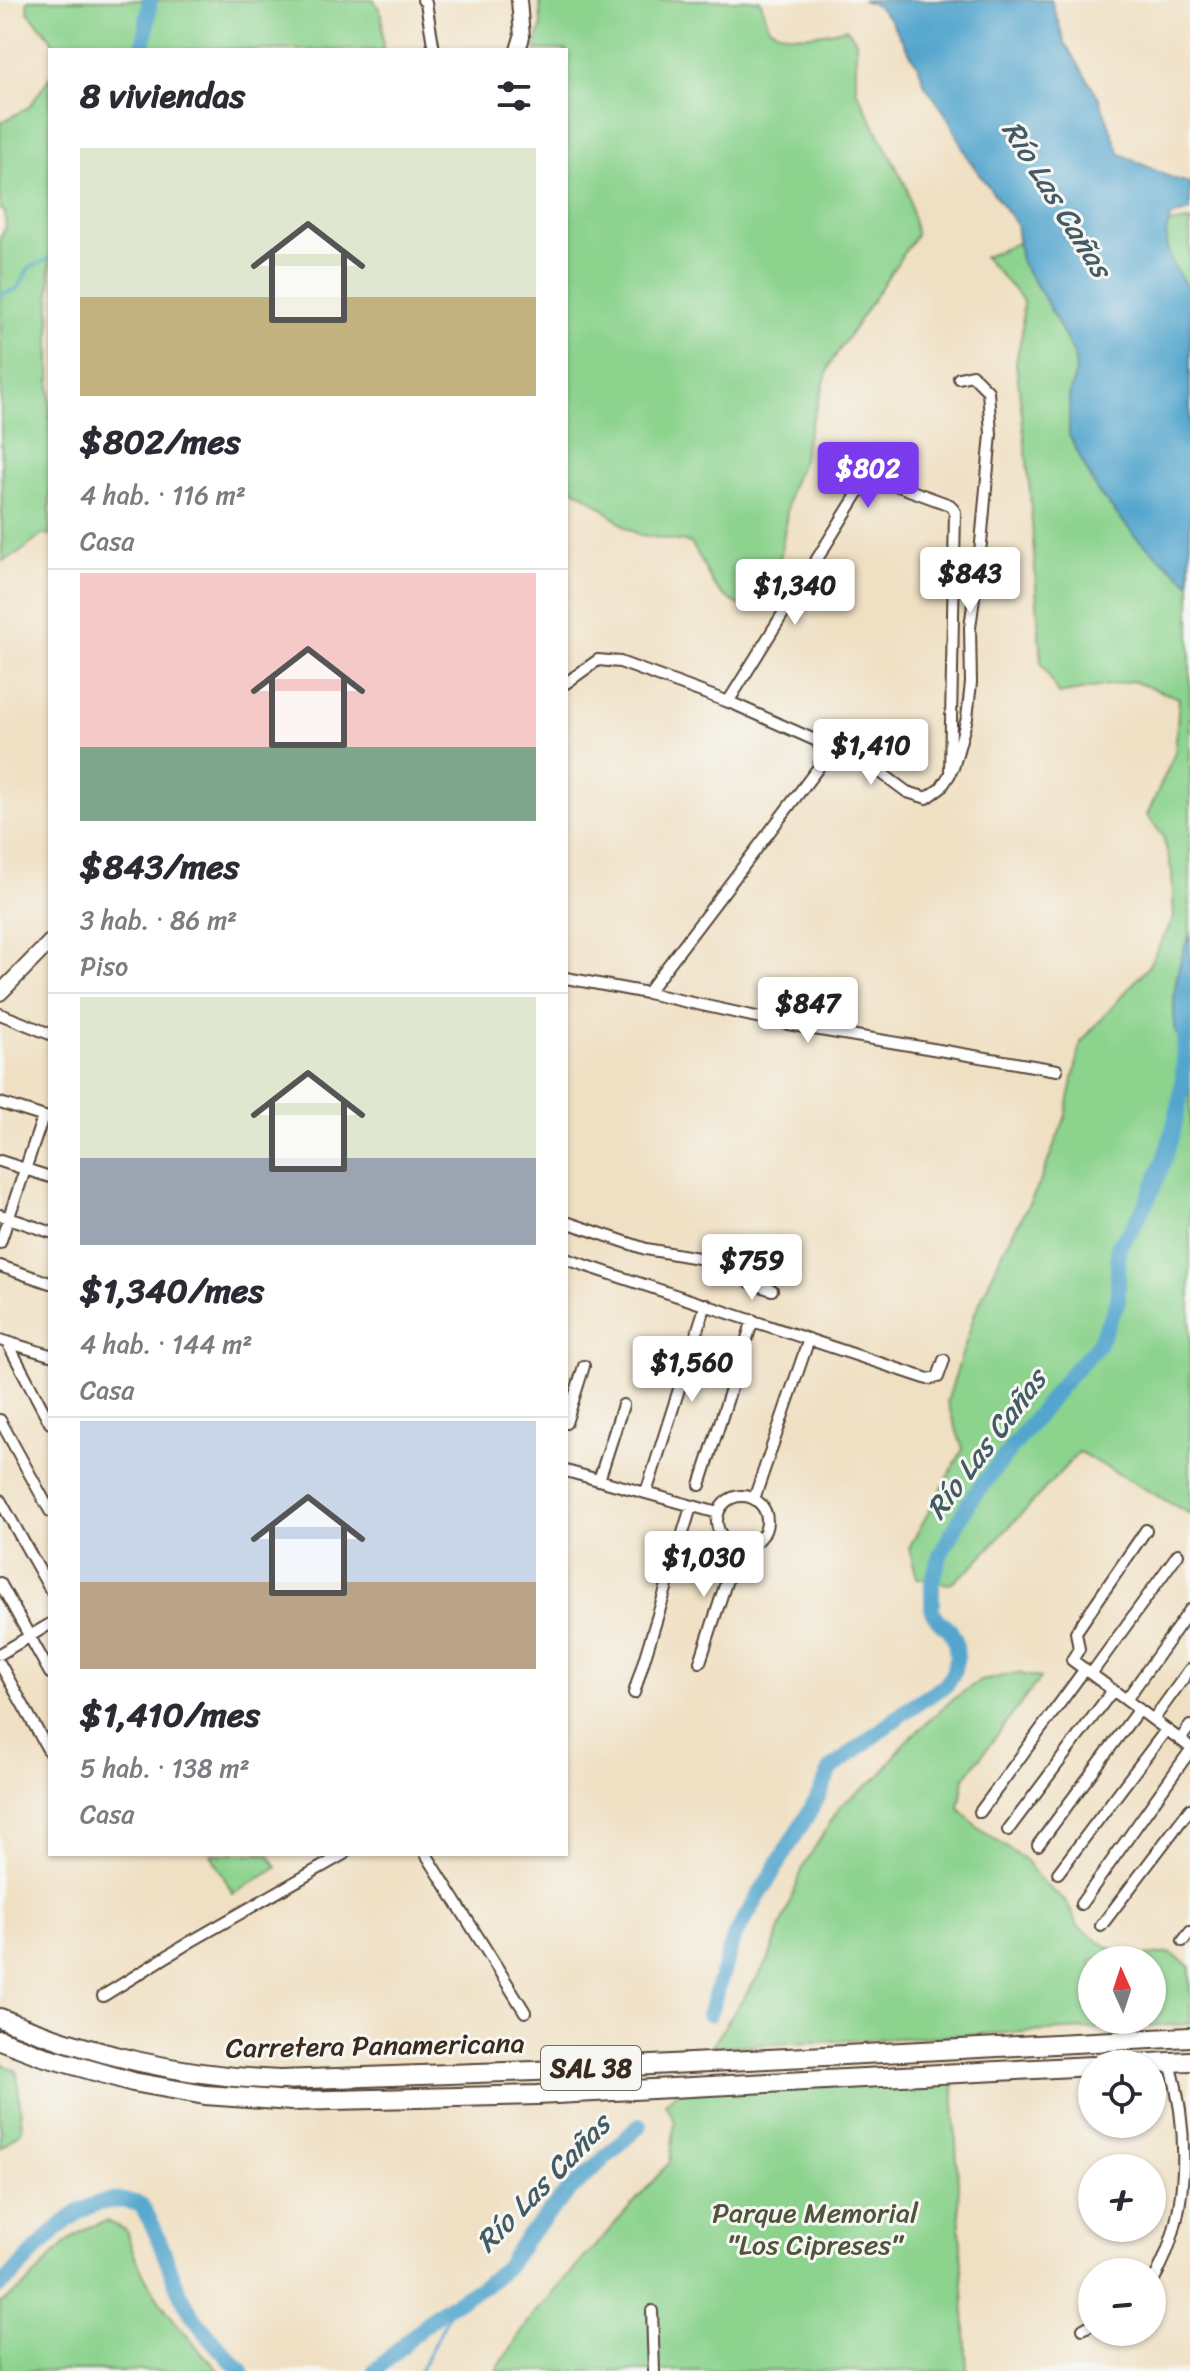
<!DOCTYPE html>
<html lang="es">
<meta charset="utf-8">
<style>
body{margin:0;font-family:Sriracha,sans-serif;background:#f7f7f7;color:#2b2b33;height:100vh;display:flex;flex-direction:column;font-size:30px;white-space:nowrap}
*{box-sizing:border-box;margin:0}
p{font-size:26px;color:#7c7c81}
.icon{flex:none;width:44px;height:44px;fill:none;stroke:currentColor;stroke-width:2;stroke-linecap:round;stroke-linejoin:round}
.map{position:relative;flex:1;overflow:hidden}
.sheet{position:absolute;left:48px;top:48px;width:520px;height:1808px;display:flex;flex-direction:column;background:#fff;border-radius:0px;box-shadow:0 2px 6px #0004}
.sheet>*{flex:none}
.needle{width:52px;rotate:357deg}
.buttons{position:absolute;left:1078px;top:1946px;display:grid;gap:16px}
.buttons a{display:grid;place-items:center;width:88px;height:88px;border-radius:50%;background:#fff;box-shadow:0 2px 6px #0004;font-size:40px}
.price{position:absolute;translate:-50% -68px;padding:0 18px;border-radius:8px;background:#fff;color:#222;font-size:26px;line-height:52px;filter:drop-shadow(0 2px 4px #0008)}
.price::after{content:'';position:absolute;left:50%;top:48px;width:24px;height:18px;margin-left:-12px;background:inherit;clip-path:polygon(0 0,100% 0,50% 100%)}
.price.current{background:#7c3aed;color:#fff}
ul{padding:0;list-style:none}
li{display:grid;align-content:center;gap:16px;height:424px;padding:0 32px}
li+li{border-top:2px solid #e1e1e2}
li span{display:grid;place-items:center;height:248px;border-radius:0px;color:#555}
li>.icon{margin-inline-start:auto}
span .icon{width:144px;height:144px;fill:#fffc;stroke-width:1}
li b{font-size:34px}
h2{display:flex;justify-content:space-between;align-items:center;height:96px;padding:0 32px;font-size:34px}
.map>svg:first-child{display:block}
.green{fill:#8cd38e;stroke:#647e56;stroke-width:2;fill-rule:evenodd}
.water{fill:#52a5cd;stroke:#466876;stroke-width:2}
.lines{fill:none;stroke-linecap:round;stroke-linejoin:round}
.stream{stroke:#52a5cd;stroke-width:3}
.river{stroke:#52a5cd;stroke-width:16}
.street-casing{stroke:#564537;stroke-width:14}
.secondary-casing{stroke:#564537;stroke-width:18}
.highway-casing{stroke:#564537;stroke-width:22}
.street{stroke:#fff;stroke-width:10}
.secondary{stroke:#fff;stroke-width:14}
.highway{stroke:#fff;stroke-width:18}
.labels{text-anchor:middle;stroke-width:6;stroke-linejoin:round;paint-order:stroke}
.shield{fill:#f6f6f2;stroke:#73675e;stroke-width:2}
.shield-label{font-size:26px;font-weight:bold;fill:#3b2a1e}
.street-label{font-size:28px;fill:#3b2a1e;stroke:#f6f6f2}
.park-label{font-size:28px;fill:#4f543a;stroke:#f6f6f2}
.water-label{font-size:30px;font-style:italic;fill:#445b64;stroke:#f6f6f2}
</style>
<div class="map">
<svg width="1190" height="2371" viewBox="0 0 1190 2371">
<rect width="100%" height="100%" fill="#f6f6f2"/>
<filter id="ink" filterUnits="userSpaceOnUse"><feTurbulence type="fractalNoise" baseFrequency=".0125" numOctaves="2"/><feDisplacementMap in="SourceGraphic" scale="16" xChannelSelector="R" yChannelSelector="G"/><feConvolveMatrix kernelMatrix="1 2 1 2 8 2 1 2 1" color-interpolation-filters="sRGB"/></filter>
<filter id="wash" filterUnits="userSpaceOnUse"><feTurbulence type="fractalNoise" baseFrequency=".006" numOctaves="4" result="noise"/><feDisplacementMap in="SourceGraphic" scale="32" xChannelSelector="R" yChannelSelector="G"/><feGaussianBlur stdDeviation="1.8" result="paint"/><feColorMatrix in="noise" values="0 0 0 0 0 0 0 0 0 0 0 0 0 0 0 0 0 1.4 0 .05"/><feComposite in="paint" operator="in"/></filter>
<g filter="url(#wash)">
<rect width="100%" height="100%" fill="#f0e0c3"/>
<path class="green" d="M28 0H374L382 14 383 50H56L50 37 27 11Z
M540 0H760L769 27C792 41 820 35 846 28L856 40V90L907 188 916 235 830 364 805 444 803 460 790 490 781 555 757 599 742 606C708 592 710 571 691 543L640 535 626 528 599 505 570 486 566 474V50H535L541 27Z
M50 77V535L43 534 18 554 2 561 0 237 6 227 5 212 0 209V123L29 107Z
M1069 221 1160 225 1190 221V1514L1079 1452 970 1569 949 1584 917 1578 909 1548 963 1449 947 1402 975 1313 1003 1251 1038 1187 1065 1118 1081 1042 1148 967 1174 918 1172 872 1163 836 1147 815 1175 753 1179 698 1132 681 1059 694 1041 662 1029 479 1016 362 1022 333 1023 300 984 257Z
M1016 1673 1040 1678 964 1779 959 1808 978 1828 1025 1860 1042 1882 1067 1903 1078 1926 1098 1941 1117 1952 1144 1956 1170 1953 1190 1966V2024L711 2047 768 1961 804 1865 841 1805 880 1776 905 1742 953 1699 978 1682ZM1152 1960V2020H1092V1960Z
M211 1854H269L277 1868 233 1894Z
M0 2063 17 2071 22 2130 0 2148Z
M953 2081 967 2371H496L531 2318 670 2162 675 2121 665 2103 679 2090Z
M107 2221 126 2230C140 2285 181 2331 219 2371H0V2303C42 2282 59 2231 107 2221Z"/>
<path class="water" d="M862 0H1051L1065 43 1099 98 1120 154C1145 164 1162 177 1190 183V211L1171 217C1157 246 1175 269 1190 292V583L1136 537 1097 491 1069 435V395L1076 371 1074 354 1042 294 1021 263 1016 224 969 160 945 113 925 85 919 68 889 18 877 6Z
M1190 933V1038L1176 1034C1170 998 1177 966 1190 933Z"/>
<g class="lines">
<path class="stream" d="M0 295 17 289 29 268 50 258
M420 2371 456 2301"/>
<path class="river" d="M143 50 150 0
M709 2014 735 1935 817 1799 831 1769 907 1710 946 1685 953 1673 957 1656 955 1640 950 1630 939 1621 932 1611V1583L940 1555 971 1499 1068 1377 1098 1345 1118 1301V1247C1152 1207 1178 1129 1183 1077 1186 1044 1183 1011 1190 979
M0 2286C40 2253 79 2182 141 2205 160 2234 167 2266 182 2297 197 2326 219 2349 242 2371
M375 2371 438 2313 489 2282 508 2265 525 2239 565 2195 640 2125"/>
</g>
</g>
<g filter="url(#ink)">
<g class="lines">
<defs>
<path id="street" d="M423 0 426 3 434 50
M566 683 598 660 620 662 734 704 817 741C823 751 822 758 818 768L647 993
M728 702 873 469
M821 748 868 763 907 792 927 798 941 788 950 774 955 512 950 505 879 479
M953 768 967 718 971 683 970 628 981 543 991 434 988 391 972 375 959 378
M566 978 647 993 802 1027 1057 1070
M0 1014 50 1034
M0 1103 48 1118
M0 1161 50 1177
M0 1215 50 1232
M566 1222 646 1249 710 1260 754 1284 772 1290
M0 1243 43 1117
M566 1259 928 1379 938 1377 944 1360
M0 1266 50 1283
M0 1340 50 1355
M7 1342 50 1423
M0 1420 50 1511
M566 1423 584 1366
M566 1471 718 1513
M599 1480 623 1405
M700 1485 753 1320
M646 1493 706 1304
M717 1521a25 25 0 1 1 50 0a25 25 0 1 1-50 0Z
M754 1499 809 1339
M0 1500 50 1589
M1146 1530 1076 1632 1079 1649 1072 1660 1190 1747
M0 1583 50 1673
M0 1654 50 1624
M700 1662 738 1546
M0 1664 50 1753
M1091 1674 1178 1554
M634 1693 691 1507
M1126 1700 1190 1610
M1153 1720 1190 1669
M1180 1740 1190 1726
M980 1812 1085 1669
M1008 1830 1113 1690
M1038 1845 1139 1709
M426 1854 525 2012
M1058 1873 1166 1730
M1081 1904 1190 1751
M1101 1926 1190 1809
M1183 1941 1190 1932
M103 1996 190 1942 344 1854
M1152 2283C1190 2217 1190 2135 1170 2062
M652 2311 654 2371
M1083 2329 1092 2324"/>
<path id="secondary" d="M518 50 522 37 519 0
M0 993 50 942"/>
<path id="highway" d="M0 2018C92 2055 181 2076 280 2080L535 2071 1190 2037
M0 2040 42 2056 133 2082 205 2095 292 2101 537 2095 1092 2066
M1130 2064 1190 2061"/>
</defs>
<use href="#street" class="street-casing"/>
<use href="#secondary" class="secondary-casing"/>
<use href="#highway" class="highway-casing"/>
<use href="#street" class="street"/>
<use href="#secondary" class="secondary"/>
<use href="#highway" class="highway"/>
</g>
</g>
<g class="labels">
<rect class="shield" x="541" y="2046" width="100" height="44" rx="6"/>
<g class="shield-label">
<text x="591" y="2077">SAL 38</text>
</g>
<g class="street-label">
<text transform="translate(375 2045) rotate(-1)" y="10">Carretera Panamericana</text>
</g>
<g class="park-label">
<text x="815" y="2222">Parque Memorial<tspan x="815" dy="32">"Los Cipreses"</tspan></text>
</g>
<g class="water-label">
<text transform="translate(1057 199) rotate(58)" y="10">Río Las Cañas</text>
<text transform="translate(986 1444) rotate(-53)" y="10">Río Las Cañas</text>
<text transform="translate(543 2183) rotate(-46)" y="10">Río Las Cañas</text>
</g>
</g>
</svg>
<div class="buttons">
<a><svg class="needle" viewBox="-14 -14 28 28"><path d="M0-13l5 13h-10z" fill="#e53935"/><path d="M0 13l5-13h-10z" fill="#7c7c81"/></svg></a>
<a><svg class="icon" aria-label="locate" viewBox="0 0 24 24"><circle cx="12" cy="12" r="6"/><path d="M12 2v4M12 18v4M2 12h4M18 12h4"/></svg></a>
<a>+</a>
<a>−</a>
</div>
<b class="price current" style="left:868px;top:510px">$802</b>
<b class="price" style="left:970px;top:615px">$843</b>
<b class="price" style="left:795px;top:627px">$1,340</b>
<b class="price" style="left:871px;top:787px">$1,410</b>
<b class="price" style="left:808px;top:1045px">$847</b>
<b class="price" style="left:752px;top:1302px">$759</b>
<b class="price" style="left:692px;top:1404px">$1,560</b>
<b class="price" style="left:704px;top:1599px">$1,030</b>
<section class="sheet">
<h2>8 viviendas<svg class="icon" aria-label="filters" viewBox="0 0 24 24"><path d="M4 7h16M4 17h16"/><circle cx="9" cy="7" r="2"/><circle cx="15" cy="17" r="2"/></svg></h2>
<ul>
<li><span style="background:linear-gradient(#dfe7d0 60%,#c2b280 0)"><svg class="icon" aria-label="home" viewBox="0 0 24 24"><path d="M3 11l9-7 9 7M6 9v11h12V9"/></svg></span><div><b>$802/mes</b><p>4 hab. · 116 m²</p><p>Casa</p></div></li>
<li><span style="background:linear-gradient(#f6c9c9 70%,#7fa58c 0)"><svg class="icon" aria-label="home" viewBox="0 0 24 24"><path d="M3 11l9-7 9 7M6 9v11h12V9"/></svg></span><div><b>$843/mes</b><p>3 hab. · 86 m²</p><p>Piso</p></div></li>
<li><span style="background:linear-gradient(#dfe7d0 65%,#9aa5b1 0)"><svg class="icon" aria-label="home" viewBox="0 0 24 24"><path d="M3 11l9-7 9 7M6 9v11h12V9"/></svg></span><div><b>$1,340/mes</b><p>4 hab. · 144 m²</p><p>Casa</p></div></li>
<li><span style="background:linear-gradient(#c9d6e8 65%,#b9a48a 0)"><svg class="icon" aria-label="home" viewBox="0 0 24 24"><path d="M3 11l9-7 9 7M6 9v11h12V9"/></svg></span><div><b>$1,410/mes</b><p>5 hab. · 138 m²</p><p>Casa</p></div></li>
</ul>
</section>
</div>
